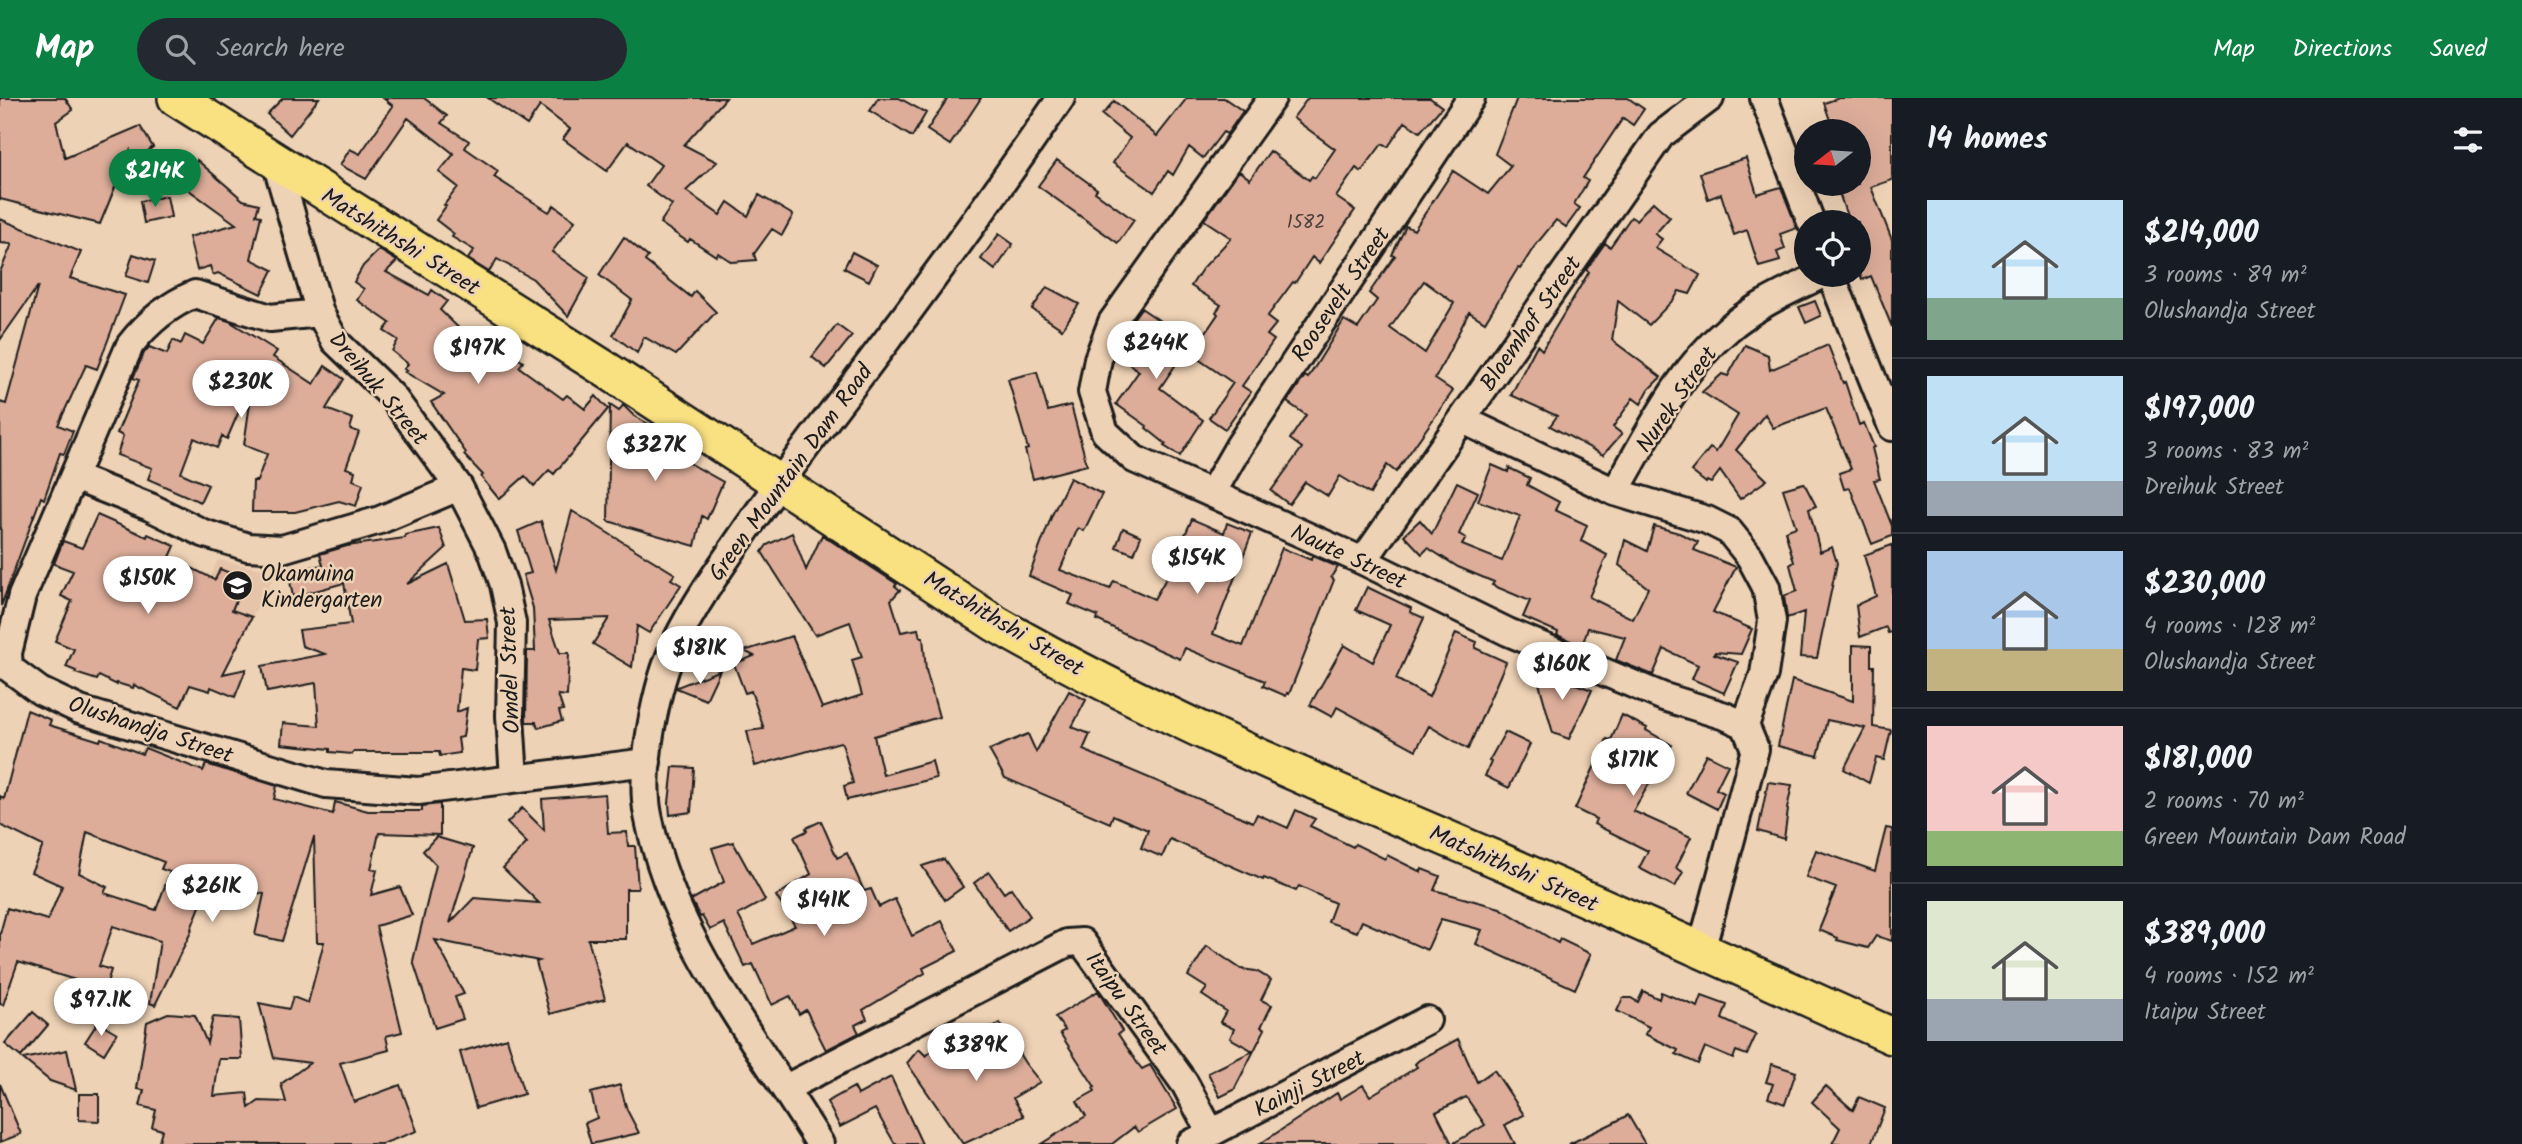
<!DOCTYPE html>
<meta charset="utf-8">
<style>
body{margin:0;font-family:Kalam,sans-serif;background:#242831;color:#f1f3f6;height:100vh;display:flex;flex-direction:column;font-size:26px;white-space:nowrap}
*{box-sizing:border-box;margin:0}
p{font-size:23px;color:#9ea1a6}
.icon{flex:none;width:38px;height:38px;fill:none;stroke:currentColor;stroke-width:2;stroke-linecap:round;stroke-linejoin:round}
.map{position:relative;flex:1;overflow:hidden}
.details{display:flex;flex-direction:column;background:#171b24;width:630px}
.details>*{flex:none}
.needle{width:46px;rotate:253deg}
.fabs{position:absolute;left:1794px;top:21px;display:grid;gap:14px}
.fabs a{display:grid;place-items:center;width:77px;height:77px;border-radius:50%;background:#171b24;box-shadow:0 7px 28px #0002;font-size:35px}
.price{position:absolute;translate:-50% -60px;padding:0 16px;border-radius:24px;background:#fff;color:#222;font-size:23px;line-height:46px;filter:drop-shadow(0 2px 4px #0008)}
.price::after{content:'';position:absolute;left:50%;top:42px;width:21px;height:16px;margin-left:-10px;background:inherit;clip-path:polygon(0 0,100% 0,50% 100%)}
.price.selected{background:#0b8043;color:#fff}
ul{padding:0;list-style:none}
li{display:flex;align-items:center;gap:21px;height:175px;padding:0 35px}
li+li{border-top:2px solid #363941}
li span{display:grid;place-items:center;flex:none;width:196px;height:140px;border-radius:0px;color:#555}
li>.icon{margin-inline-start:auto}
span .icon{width:84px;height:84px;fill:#fffc;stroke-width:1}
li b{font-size:30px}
h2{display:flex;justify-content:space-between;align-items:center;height:84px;padding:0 35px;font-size:30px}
header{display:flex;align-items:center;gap:42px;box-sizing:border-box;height:98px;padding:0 35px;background:#0b8043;color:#fff}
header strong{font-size:33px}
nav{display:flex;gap:38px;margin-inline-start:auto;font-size:24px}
.search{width:490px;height:63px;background:#242831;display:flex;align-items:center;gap:18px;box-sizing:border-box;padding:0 24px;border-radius:38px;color:#9ea1a6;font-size:26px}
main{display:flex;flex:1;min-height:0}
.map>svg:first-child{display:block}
.built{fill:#e5c4aa}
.building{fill:#ddad9a;stroke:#1c1c1c;stroke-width:2;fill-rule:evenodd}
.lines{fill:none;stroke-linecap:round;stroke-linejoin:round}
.minor-casing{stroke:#1c1c1c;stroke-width:32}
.major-casing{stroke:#1c1c1c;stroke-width:40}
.minor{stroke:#eed2b5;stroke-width:26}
.major{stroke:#f9e181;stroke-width:35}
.labels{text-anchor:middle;stroke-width:5;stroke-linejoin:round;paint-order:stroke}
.number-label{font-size:19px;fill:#4c403c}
.street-label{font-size:23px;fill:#1c1c1c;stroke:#eed2b5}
.poi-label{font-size:23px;fill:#1c1c1c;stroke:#eed2b5;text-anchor:start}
</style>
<header>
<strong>Map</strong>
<div class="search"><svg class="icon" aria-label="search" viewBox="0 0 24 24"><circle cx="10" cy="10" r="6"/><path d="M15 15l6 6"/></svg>Search here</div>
<nav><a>Map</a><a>Directions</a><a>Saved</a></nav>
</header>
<main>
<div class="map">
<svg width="1892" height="1046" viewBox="0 0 1892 1046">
<rect width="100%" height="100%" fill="#eed2b5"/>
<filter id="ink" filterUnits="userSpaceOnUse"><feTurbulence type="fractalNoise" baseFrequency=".0143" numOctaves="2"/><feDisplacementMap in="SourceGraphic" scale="14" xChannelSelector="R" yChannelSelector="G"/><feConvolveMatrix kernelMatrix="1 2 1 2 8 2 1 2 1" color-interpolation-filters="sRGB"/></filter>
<g filter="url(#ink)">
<path class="built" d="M218 462 277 474 249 524 200 502Z"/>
<path class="building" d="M0 0H65L73 12 56 24 65 60 140 28 153 49 132 65 130 53 100 126 0 101Z
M283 0H319L290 37 267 16Z
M383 0H424L447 18 441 25 469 43 465 50 498 73 494 79 549 114 554 107 575 123 552 154 589 180 568 218 533 181 497 161 489 174 468 161 474 152 452 139 454 136 436 122 446 108 444 107 458 89 439 74 454 56 408 20 366 81 340 67 350 51 360 56 393 8Z
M488 0H726L684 47 717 64 686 93 720 117 728 104 748 118 759 97 793 117 782 137 772 131 754 156 756 162 732 164 718 155 716 158 690 141 688 144 660 125 672 107 646 88 661 67 628 44 607 73 563 41 570 31 540 8 527 27Z
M878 0H899L926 15 912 39 870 13Z
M948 0H981L950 47 927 32Z
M1187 0H1224L1243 13 1227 36 1223 34 1203 60 1189 49 1173 77 1168 73 1154 94 1113 65 1130 40 1102 17 1114 3 1157 38Z
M1308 0H1430L1442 9 1420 34 1405 24 1388 49 1382 46 1361 74 1356 70 1336 99 1355 112 1319 165 1312 159 1295 185 1293 184 1267 219 1276 226 1267 237 1274 242 1242 288 1251 294 1225 331 1209 320 1233 285 1191 256 1218 216 1216 214 1221 207 1191 188 1202 171 1231 140 1204 122 1239 73 1250 81 1270 53 1309 82 1312 78 1315 80 1335 51 1293 20Z
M1517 0H1628L1644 11 1633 27 1623 20 1583 80 1588 83 1574 106 1580 110 1566 129 1556 122 1534 149 1520 171 1518 170 1485 224 1469 214 1435 281 1453 293 1396 374 1387 367 1370 396 1340 378 1328 398 1305 384 1289 406 1271 393 1302 350 1290 341 1306 317 1287 304 1305 278 1308 280 1344 222 1358 230 1377 202 1369 195 1395 158 1392 157 1406 128 1414 132 1453 73 1488 96 1511 68 1495 56ZM1424 183 1454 205 1425 255 1390 230Z
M1839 0H1892V82L1871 89 1892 142V229L1871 178 1862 182 1858 170V124H1849L1836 86H1858V33H1847L1844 27 1833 31 1824 5Z
M1746 60 1757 96 1781 89 1797 130 1780 136 1785 151 1777 154 1780 163 1759 169 1747 132 1734 137 1721 96 1708 101 1700 75Z
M197 62 243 102 259 106 256 117 261 118 251 161 273 172 261 196 218 175 213 177 210 168 197 172 189 139 236 126 189 92Z
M1057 62 1097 91 1095 94 1134 122 1118 145 1038 88Z
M167 98 171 119 144 125 140 103Z
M1653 104 1670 119 1655 136 1662 141 1655 150 1700 177 1690 196 1679 193 1675 200 1649 227 1618 203 1612 242 1661 279 1649 291 1641 306 1633 300 1613 329 1622 336 1603 357 1550 328 1557 318 1511 297 1537 247 1542 252 1589 174 1586 172 1605 145 1610 149 1631 119 1636 122Z
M0 121 81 154 70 180 125 197 97 271 86 267 58 327 73 333 64 356 60 355 44 401 41 399 1 508 0 304 6 306 38 188 0 242V174L12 146 0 145Z
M999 136 1013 146 995 172 981 161Z
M624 139 648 159 645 163 691 199 695 193 716 214 676 257 644 239 637 255 613 237 632 202 599 177Z
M379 152 397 163 386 174 429 197 432 192 447 203 440 212 471 242 480 231 523 264 519 269 563 301 567 297 585 311 596 298 608 311 554 376 549 372 534 388 525 378 499 401 481 379 483 377 464 357 466 355 431 304 444 297 405 274 407 273 404 271 408 266 392 253 398 242 384 233 390 225 357 202 364 191 354 184 363 168Z
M852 154 877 167 869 183 844 170Z
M133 156 155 163 148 185 126 178Z
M1047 189 1079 206 1062 231 1032 211Z
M1815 203 1821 218 1806 225 1799 209Z
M1141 210 1191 244 1160 290 1203 322 1180 358 1164 348 1166 346 1146 330 1147 328 1116 306 1139 273 1116 257 1126 231Z
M219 220 229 223 277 253 273 259 314 286 325 268 344 281 326 311 353 321 350 331 359 334 346 370 355 373 353 382 363 386 356 408 339 403 295 414H252L253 383H257L267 356 244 347 252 291 249 290 227 341 222 338 217 350 194 340 181 375 208 387 200 404 148 381 152 370 117 357 123 338 117 335 139 282 133 280 144 255 149 249 167 256 173 242 181 246 185 237 203 246Z
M837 227 852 238 826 270 812 259Z
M1745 247 1768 257 1770 272 1828 247 1843 285 1845 284 1859 327 1864 325 1874 349 1872 350 1880 381 1874 382 1892 428V438L1872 446 1850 390 1844 391 1839 375 1851 371 1826 310 1773 330 1765 316 1736 352 1767 382 1740 401 1720 373 1711 385 1707 383 1706 385 1691 373 1710 350 1716 354 1738 317 1702 294 1722 276 1728 278Z
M1037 274 1048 313 1071 307 1087 367 1033 381 1025 352 1028 351 1008 281Z
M610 307 619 313 623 307 634 318 652 328 648 331 662 340 659 344 686 359 684 362 723 384 707 421 702 418 695 448 608 423Z
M1492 367 1508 374 1509 370 1530 380 1527 387 1559 404 1555 412 1587 427 1581 443 1607 457 1589 499 1633 521 1648 490 1619 467 1625 442 1647 453 1654 428 1679 435 1698 444 1694 452 1736 469 1713 514 1752 531 1741 556 1715 554 1714 556 1738 564 1724 595 1692 581 1698 567 1664 551 1653 577 1616 562 1625 539 1588 530 1582 548 1557 537 1558 534 1523 519 1530 503 1492 487 1494 484 1458 469 1428 450 1422 456 1404 437 1420 422 1432 436 1457 384 1478 394 1459 436 1466 440 1462 447 1502 463 1520 418 1478 403Z
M1070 380 1102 396 1084 433 1078 430 1060 472 1110 491 1114 483 1154 501 1164 484 1192 421 1224 435 1227 425 1252 435 1213 536 1243 548 1282 450 1311 462 1312 458 1338 469 1331 479 1334 482 1289 596 1287 595 1286 598 1263 588 1265 583 1185 550 1180 561 1146 546 1097 522 1098 518 1069 506 1073 497 1029 478 1052 417Z
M1804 385 1816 408 1809 411 1820 454 1832 449 1837 465 1817 560 1800 559 1804 514 1787 520 1784 498 1797 493 1790 467 1794 464 1785 433 1796 429 1783 391Z
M572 413 675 476 671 481 681 487 649 535 637 528 632 569 593 546 609 520 549 522 560 555H569L567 598 558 597 563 612 559 613 562 623 538 630 536 624H526L527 553H535L533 510 523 477 531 475 518 433 541 423 556 472Z
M97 417 147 439 148 436 175 448 170 459 215 482 220 471 245 481 232 512 252 519 223 576 246 571 235 599 211 589 210 593 190 587 180 609 134 587 133 590 117 585V587L99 578 97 582 75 575 76 573 66 569 74 551 55 543 72 503 61 498 73 473 54 466 63 443 82 450Z
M439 430 446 450 407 486 448 466 465 522 487 521 489 540 478 541 475 572 461 570 457 614 467 610 463 639 458 640 460 655 440 658 439 654H353L352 656 330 654V651L281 646 283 625 319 628 316 585 267 594 262 568 325 556 302 548 299 532 351 526 344 485 293 499 288 473 323 467 320 456 347 448 405 440V437Z
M1123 430 1141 438 1134 456 1116 449Z
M792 435 806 472 822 437 897 486 895 488 900 492 891 502 901 534 918 531 920 539H923L926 572 939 619 874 638 883 677 932 663 936 680 847 702 844 688 853 685 842 645 840 644 755 668 747 633 764 631 751 593 745 595 734 566 754 558 744 553 792 538 822 610 862 597 852 562 862 559 850 524 815 537 762 454 767 447Z
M1892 447V534L1888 535 1886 529 1860 539 1856 507 1876 498 1864 457Z
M1367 489 1411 510 1410 514 1424 520 1396 581 1429 599 1456 535 1477 544 1475 550 1506 564 1468 651 1429 628 1416 652 1337 609 1332 619 1310 607 1344 547 1373 564 1390 527 1356 512Z
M1853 547 1871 548V568H1874L1873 629 1891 632 1884 662 1876 660 1869 685 1844 671 1865 630 1827 622 1818 658 1778 648 1792 582 1853 603Z
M1535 571 1592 592 1569 641 1553 635Z
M720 572 706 602 676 590 677 589Z
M1069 593 1086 602 1072 629 1090 636 1083 652 1253 724 1257 716 1288 730 1296 712 1315 721 1310 728 1353 749 1355 746 1385 761 1387 757 1421 774 1422 771 1440 778 1434 792 1500 810 1558 845 1560 841 1591 856 1575 891 1476 846 1482 832 1441 821 1427 852 1362 823 1357 834 1328 824 1335 805 1299 788 1296 793 1264 780 1263 782 1170 741 1162 759 1141 750 1148 732 1113 717 1110 725 1005 680 989 652 1028 636 1036 654Z
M27 612 51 622 49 627 100 643 101 640 142 656 145 650 203 673 206 666 277 688 274 701 333 716 335 704 368 713H422V708L440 706V737L379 735 371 771 377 772 371 797 400 789 412 817 376 828 402 934 386 938 389 952 340 965 354 1004 400 987 417 1033 382 1046H158L162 1032 152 1029 156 1012 140 1008 144 992 137 991 147 924 168 915 195 917 207 945 213 919 239 921 242 961H219L214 998 247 995 249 1010 259 1003 286 1004 281 986 310 965 274 960 259 905 289 911 293 899 308 905 324 844H317L314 739 282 843 255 837 264 796 219 787 215 799 205 796 191 831 192 832 155 907 150 905 160 843 113 828 99 868 111 872 102 901 72 892 75 882 18 864 3 907 0 906V836L7 810 48 822 62 788 31 774 43 748 0 727V698L4 701ZM87 734 164 764 161 771 170 774 156 812 104 795 107 789 79 775Z
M1622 617 1647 630 1646 632 1672 647 1633 713 1691 739 1676 770 1683 774 1675 789 1639 770 1648 753 1594 726 1596 721 1575 711 1607 641 1611 642Z
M1505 634 1530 646 1509 690 1485 678 1491 664 1489 663Z
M1706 656 1728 667 1716 691 1724 695 1717 711 1686 695Z
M673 669 694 670 691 714 670 717 669 705Z
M1768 684 1792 687 1787 711 1788 712 1784 741 1758 733Z
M605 696 608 735 627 734 628 748H635L638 791H626V841H588L605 901 550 916 536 864 539 863 435 842 464 896 455 899 463 921 435 930 413 863 436 767 423 753 436 739 473 750 450 825 474 800 539 805 503 770 527 745 507 725 522 710 544 732 542 701Z
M821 723 837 760 847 755 864 793 871 791 879 809 895 801 912 838 942 823 957 853 923 870 925 875 863 912 867 921 855 927 859 935 826 952 806 912 799 916 790 898 772 907 753 866 745 869 724 825 710 832 702 818 700 819 691 802 724 784 712 750 733 744 765 802 738 817 753 846 795 828 776 798 811 776 794 739 807 733 806 730Z
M1886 730 1892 731V843L1876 838 1868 850 1837 842 1838 840 1819 832 1836 790 1806 779 1816 752 1875 773Z
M944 761 963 789 945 802 922 768Z
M989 774 1004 795 1011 790 1030 818 1008 833 974 785Z
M1207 848 1241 871 1256 873 1271 882 1261 902 1272 907 1261 929 1265 931 1234 992 1220 999 1208 975 1253 953 1230 940 1234 931 1220 924 1226 913 1202 897 1207 890 1188 878Z
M1098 893 1122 933 1118 936 1138 966 1142 971 1150 967 1177 1011 1138 1034 1134 1029 1112 1046H1041L1086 1018 1077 1003 1095 993 1093 990 1095 989 1060 935 1065 932 1055 919Z
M1643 893 1659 901 1661 894 1698 909 1702 898 1727 907 1722 921 1756 937 1747 957 1736 953 1733 961 1705 949 1698 966 1676 956 1678 952 1645 936 1649 929 1617 913 1623 900H1631L1638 904Z
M33 914 48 927 21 959 5 946Z
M98 924 117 935 104 956 85 944Z
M1000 925 1025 965 1040 984 1013 1000 1024 1018 963 1046 907 965 919 951 926 958 938 947 945 958Z
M507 940 524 996 476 1010 460 954Z
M1458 941 1477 984 1494 972 1524 1017 1505 1027 1515 1046H1452L1485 1027 1466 999 1436 1014 1452 1046H1260L1337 995 1340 1001 1363 987 1370 998 1417 969 1415 966 1419 962Z
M67 952 76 992 50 983 23 961Z
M1772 966 1796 974 1785 1006 1768 1000 1773 986 1766 984Z
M891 979 922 1046H895L875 1011 840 1029 827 1004 854 989 858 997Z
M0 986 21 1036 0 1044Z
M620 987 627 1012 639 1035 591 1046 585 1025 597 1020 591 995Z
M1826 988 1853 1012 1859 999 1885 1010 1871 1046H1832L1840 1030 1812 1004Z
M79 996H99V1023L79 1022Z
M1628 1017 1645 1046H1569L1613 1025Z"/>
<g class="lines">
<defs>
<path id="minor" d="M1272 0 1112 224 1098 261 1092 294 1105 334 1134 361 1363 463 1508 534 1664 599 1725 618 1745 627 1755 651 1701 853
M1764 0 1811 124
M276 64 320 215 335 243 392 298 459 389 492 453 504 487 512 525 510 618 514 680
M1831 177 1892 329
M320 215 270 220 195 196C168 207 148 224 130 247L22 498 8 555 9 570 40 593 80 612 326 686 418 693 647 664
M1463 322 1615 394 1707 422 1729 433 1750 459 1766 489 1772 523 1764 576 1745 627
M74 379 150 409 203 435 248 449 282 451 380 422 459 389
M1615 394C1648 338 1677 274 1728 231 1754 208 1789 193 1821 177
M1212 395 1239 348 1471 0
M1363 463 1661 37 1710 0
M786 990 1067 845 1082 844 1185 986 1211 1035
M820 1046C756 941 672 841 648 717 639 672 656 586 676 544 693 509 715 477 737 445 774 391 813 339 853 287 925 193 994 98 1061 0
M1190 1046 1427 922"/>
<path id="major" d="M176 0 602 269 996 526C1157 619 1329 690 1500 763 1631 820 1761 879 1892 938"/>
</defs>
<use href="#minor" class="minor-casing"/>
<use href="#major" class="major-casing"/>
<use href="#minor" class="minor"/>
<use href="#major" class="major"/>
</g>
</g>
<defs>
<symbol id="school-disc" viewBox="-11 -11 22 22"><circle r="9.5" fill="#1c1c1c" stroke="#eed2b5"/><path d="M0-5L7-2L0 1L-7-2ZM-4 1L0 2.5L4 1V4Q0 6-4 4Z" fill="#fff"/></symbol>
</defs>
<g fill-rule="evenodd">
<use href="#school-disc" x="220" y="470" width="35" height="35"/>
</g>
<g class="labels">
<g class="number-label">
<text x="1306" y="130">1582</text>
</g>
<g class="street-label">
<text transform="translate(401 143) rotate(32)" y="8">Matshithshi Street</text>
<text transform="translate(1340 196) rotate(-56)" y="8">Roosevelt Street</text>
<text transform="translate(1530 225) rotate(-55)" y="8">Bloemhof Street</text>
<text transform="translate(379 290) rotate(50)" y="8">Dreihuk Street</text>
<text transform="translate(1676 301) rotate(-55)" y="8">Nurek Street</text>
<text transform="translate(790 374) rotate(-54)" y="8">Green Mountain Dam Road</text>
<text transform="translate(1349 458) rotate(25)" y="8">Naute Street</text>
<text transform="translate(1004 525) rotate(31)" y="8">Matshithshi Street</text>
<text transform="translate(509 572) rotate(-92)" y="8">Omdel Street</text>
<text transform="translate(151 631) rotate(18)" y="8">Olushandja Street</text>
<text transform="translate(1514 770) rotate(24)" y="8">Matshithshi Street</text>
<text transform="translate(1127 905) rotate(54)" y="8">Itaipu Street</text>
<text transform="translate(1309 985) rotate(-27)" y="8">Kainji Street</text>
</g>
<g class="poi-label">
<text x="261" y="483">Okamuina<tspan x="261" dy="26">Kindergarten</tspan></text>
</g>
</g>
</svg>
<div class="fabs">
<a><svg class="needle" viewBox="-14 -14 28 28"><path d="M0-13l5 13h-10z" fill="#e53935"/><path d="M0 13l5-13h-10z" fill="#9ea1a6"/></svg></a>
<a><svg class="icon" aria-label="locate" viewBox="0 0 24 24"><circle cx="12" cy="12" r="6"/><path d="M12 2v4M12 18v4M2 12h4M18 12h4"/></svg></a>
</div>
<b class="price selected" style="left:155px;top:111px">$214K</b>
<b class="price" style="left:1156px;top:283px">$244K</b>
<b class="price" style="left:478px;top:288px">$197K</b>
<b class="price" style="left:241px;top:322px">$230K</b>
<b class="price" style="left:655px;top:385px">$327K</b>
<b class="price" style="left:1197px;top:498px">$154K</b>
<b class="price" style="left:148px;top:518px">$150K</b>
<b class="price" style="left:700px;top:588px">$181K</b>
<b class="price" style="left:1562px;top:604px">$160K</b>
<b class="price" style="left:1633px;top:700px">$171K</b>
<b class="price" style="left:212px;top:826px">$261K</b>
<b class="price" style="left:824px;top:840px">$141K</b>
<b class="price" style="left:101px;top:940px">$97.1K</b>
<b class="price" style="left:976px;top:985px">$389K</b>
</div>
<section class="details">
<h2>14 homes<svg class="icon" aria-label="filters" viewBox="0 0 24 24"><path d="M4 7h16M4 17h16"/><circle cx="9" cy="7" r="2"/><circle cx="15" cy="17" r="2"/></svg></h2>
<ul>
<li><span style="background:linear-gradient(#bfe0f5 70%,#7fa58c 0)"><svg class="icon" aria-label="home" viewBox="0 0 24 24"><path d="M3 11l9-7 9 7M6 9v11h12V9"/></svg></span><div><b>$214,000</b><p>3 rooms · 89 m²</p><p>Olushandja Street</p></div></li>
<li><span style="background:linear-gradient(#bfe0f5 75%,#9aa5b1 0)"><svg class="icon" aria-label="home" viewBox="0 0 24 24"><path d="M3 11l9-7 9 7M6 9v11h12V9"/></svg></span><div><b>$197,000</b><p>3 rooms · 83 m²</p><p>Dreihuk Street</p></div></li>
<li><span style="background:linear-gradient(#a9c7e8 70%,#c2b280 0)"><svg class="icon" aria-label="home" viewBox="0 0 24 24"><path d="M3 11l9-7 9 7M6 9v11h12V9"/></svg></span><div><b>$230,000</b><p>4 rooms · 128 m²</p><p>Olushandja Street</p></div></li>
<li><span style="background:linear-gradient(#f6c9c9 75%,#8fb573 0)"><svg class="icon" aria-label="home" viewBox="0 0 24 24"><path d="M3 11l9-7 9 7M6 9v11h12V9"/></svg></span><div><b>$181,000</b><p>2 rooms · 70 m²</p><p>Green Mountain Dam Road</p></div></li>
<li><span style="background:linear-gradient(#dfe7d0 70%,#9aa5b1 0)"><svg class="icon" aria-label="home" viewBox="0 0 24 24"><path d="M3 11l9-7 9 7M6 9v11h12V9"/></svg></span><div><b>$389,000</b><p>4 rooms · 152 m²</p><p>Itaipu Street</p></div></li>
</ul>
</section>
</main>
